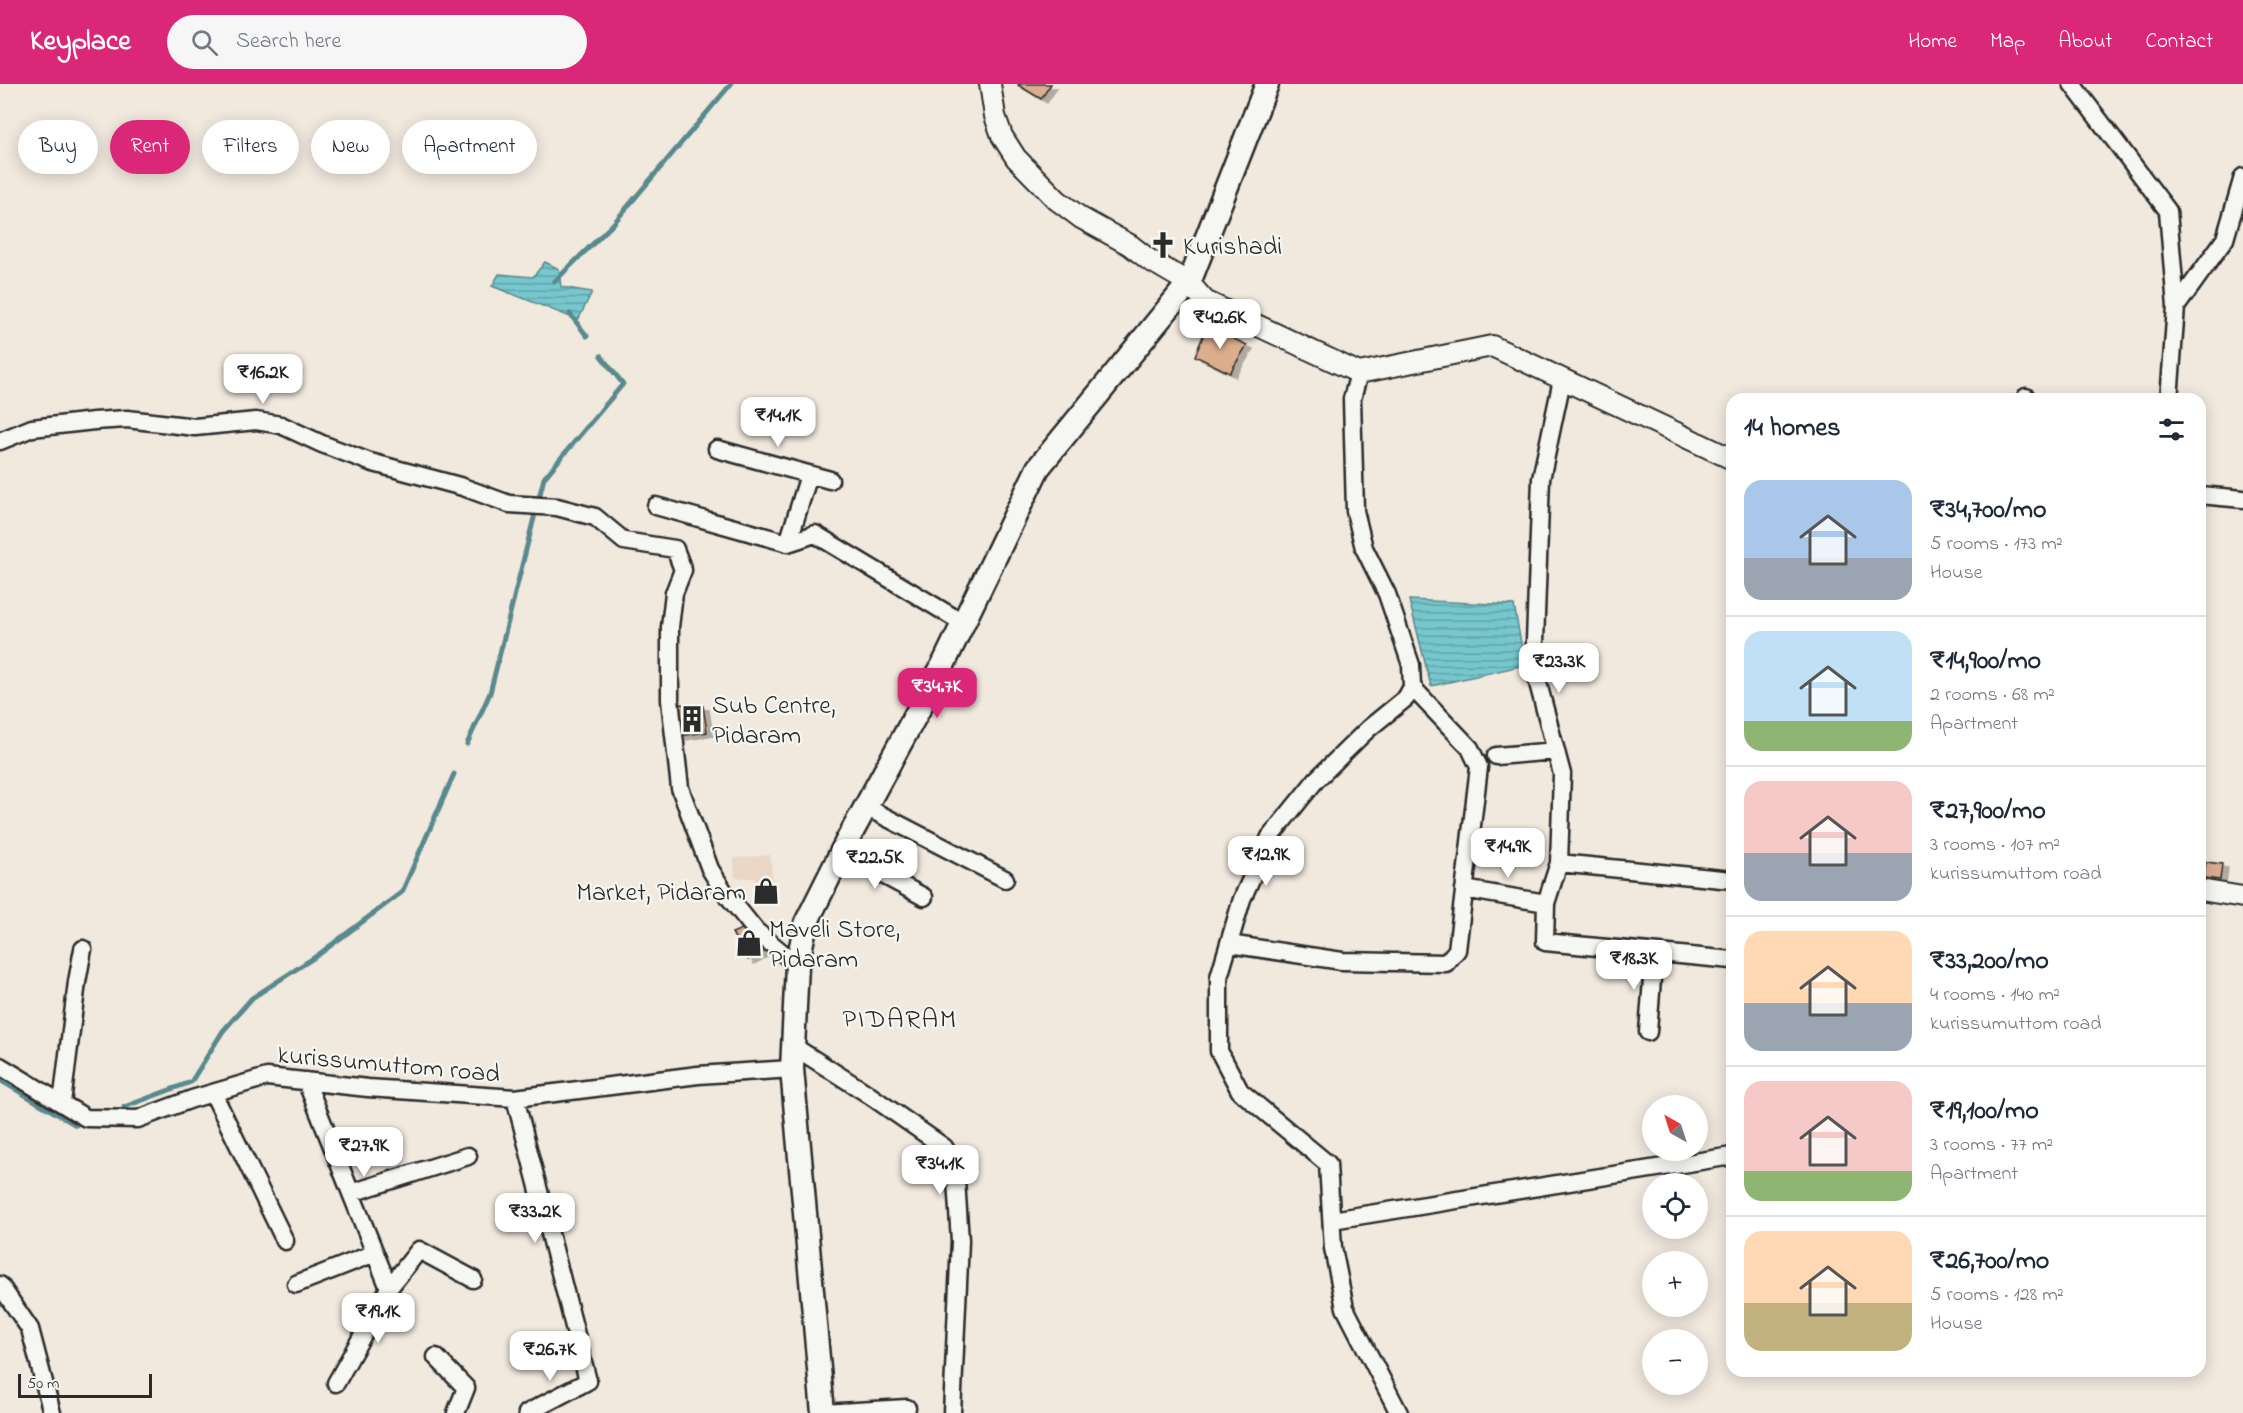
<!DOCTYPE html>
<meta charset="utf-8">
<style>
body{margin:0;font-family:"Indie Flower",sans-serif;background:#f6f6f7;color:#1f2937;height:100vh;display:flex;flex-direction:column;font-size:22px;white-space:nowrap}
*{box-sizing:border-box;margin:0}
p{font-size:20px;color:#747a83}
.icon{flex:none;width:33px;height:33px;fill:none;stroke:currentColor;stroke-width:2;stroke-linecap:round;stroke-linejoin:round}
.map{position:relative;flex:1;overflow:hidden}
.side{position:absolute;left:1726px;top:309px;width:480px;height:984px;display:flex;flex-direction:column;background:#fff;border-radius:18px;box-shadow:0 3px 15px #0003}
.side>*{flex:none}
.guide{position:absolute;left:18px;top:36px;width:570px;height:54px;display:flex;gap:12px}
.needle{width:39px;rotate:321deg}
.buttons{position:absolute;left:1642px;top:1011px;display:grid;gap:12px}
.buttons a{display:grid;place-items:center;width:66px;height:66px;border-radius:50%;background:#fff;box-shadow:0 3px 15px #0003;font-size:30px}
.scale{position:absolute;left:18px;bottom:15px;width:134px;box-sizing:border-box;padding-left:6px;border:3px solid #2b2b2b;border-top:0;font-size:16px;line-height:21px;white-space:nowrap;color:#2b2b2b;-webkit-text-stroke:4px #f6f6f2;paint-order:stroke}
.price{position:absolute;translate:-50% -51px;padding:0 14px;border-radius:12px;background:#fff;color:#222;font-size:20px;line-height:39px;filter:drop-shadow(0 2px 3px #0008)}
.price::after{content:'';position:absolute;left:50%;top:36px;width:18px;height:14px;margin-left:-9px;background:inherit;clip-path:polygon(0 0,100% 0,50% 100%)}
.price.on{background:#db2777;color:#fff}
ul{padding:0;list-style:none}
li{display:flex;align-items:center;gap:18px;height:150px;padding:0 18px}
li+li{border-top:2px solid #e0e1e3}
li span{display:grid;place-items:center;flex:none;width:168px;height:120px;border-radius:18px;color:#555}
li>.icon{margin-inline-start:auto}
span .icon{width:72px;height:72px;fill:#fffc;stroke-width:1}
li b{font-size:26px}
h2{display:flex;justify-content:space-between;align-items:center;height:72px;padding:0 18px;font-size:26px}
.tag{padding:0 21px;border-radius:27px;background:#fff;box-shadow:0 3px 15px #0003;font-size:21px;line-height:54px}
.tag.on{background:#db2777;color:#fff}
header{display:flex;align-items:center;gap:36px;box-sizing:border-box;height:84px;padding:0 30px;background:#db2777;color:#fff}
header strong{font-size:28px}
nav{display:flex;gap:33px;margin-inline-start:auto;font-size:21px}
.search{width:420px;height:54px;background:#f6f6f7;display:flex;align-items:center;gap:15px;box-sizing:border-box;padding:0 21px;border-radius:33px;color:#747a83;font-size:22px}
.map>svg:first-child{display:block}
.built{fill:#ebd7c6}
.water{fill:url(#water-rules);stroke:#58898d;stroke-width:1.5}
.lines{fill:none;stroke-linecap:round;stroke-linejoin:round}
.stream{stroke:#58898d;stroke-width:5}
.building{fill:#ddae8e;stroke:#2b2b2b;stroke-width:1.5;filter:url(#shadow)}
.minor-casing{stroke:#2b2b2b;stroke-width:21}
.tertiary-casing{stroke:#2b2b2b;stroke-width:24}
.secondary-casing{stroke:#2b2b2b;stroke-width:27}
.minor{stroke:#f6f6f2;stroke-width:16}
.tertiary{stroke:#f6f6f2;stroke-width:20}
.secondary{stroke:#f6f6f2;stroke-width:22}
.labels{text-anchor:middle;stroke-width:4.5;stroke-linejoin:round;paint-order:stroke}
.poi-label{font-size:26px;fill:#2b2b2b;stroke:#f6f6f2;text-anchor:start}
.street-label{font-size:26px;fill:#2b2b2b;stroke:#f6f6f2}
.neighbourhood-label{font-size:27px;letter-spacing:1.5px;fill:#2b2b2b;stroke:#f6f6f2}
</style>
<header>
<strong>Keyplace</strong>
<div class="search"><svg class="icon" aria-label="search" viewBox="0 0 24 24"><circle cx="10" cy="10" r="6"/><path d="M15 15l6 6"/></svg>Search here</div>
<nav><a>Home</a><a>Map</a><a>About</a><a>Contact</a></nav>
</header>
<div class="map">
<svg width="2243" height="1329" viewBox="0 0 2243 1329">
<defs>
<pattern id="water-rules" width="6" height="5" patternUnits="userSpaceOnUse" patternTransform="scale(1.5)"><rect width="6" height="5" fill="#76c7ce"/><path d="M0 2.5h6" fill="none" stroke="#61a2a7"/></pattern>
<filter id="shadow"><feDropShadow dx="6" dy="4" stdDeviation="0" flood-color="#0004"/></filter>
</defs>
<rect width="100%" height="100%" fill="#f1e8de"/>
<filter id="ink" filterUnits="userSpaceOnUse"><feTurbulence type="fractalNoise" baseFrequency=".0167" numOctaves="2"/><feDisplacementMap in="SourceGraphic" scale="12" xChannelSelector="R" yChannelSelector="G"/><feConvolveMatrix kernelMatrix="1 2 1 2 8 2 1 2 1" color-interpolation-filters="sRGB"/></filter>
<g filter="url(#ink)">
<path class="built" d="M770 771 775 821H762L754 794H735L734 774Z"/>
<path class="water" d="M545 178 559 185 561 203 592 208 578 236 492 202 499 190 533 193Z
M1409 516 1514 521 1525 581 1431 602Z"/>
<g class="lines">
<path class="stream" d="M555 197 613 140 731 0
M570 230 587 252
M467 660 490 609 544 394 623 300 601 272
M0 996 76 1041
M124 1023 191 998 223 947 252 914 318 871 402 808 454 690"/>
</g>
<path class="building" d="M1019 0H1051L1041 15 1018 1Z
M1207 242 1247 261 1230 289 1195 272Z
M679 620 703 622 707 648 680 652Z
M2206 778 2222 780 2220 796 2204 794Z
M749 842 763 868 748 876 732 849Z"/>
<g class="lines">
<defs>
<path id="minor" d="M2072 0 2168 127 2176 223 2169 315
M2176 223 2225 155 2243 93
M1359 289 1352 315 1355 427 1364 464 1387 510 1411 581 1412 603 1406 614 1368 645 1316 696 1270 753 1242 815 1219 893V967L1240 1007 1328 1080 1333 1164 1345 1224 1399 1329
M1562 296 1541 395 1534 584 1562 690 1559 779 1732 796
M2026 315V313
M0 357 32 344 94 337 127 335 195 343 256 337 281 341 322 360 370 378 463 403 509 420 557 423 595 433 624 457 675 465 683 486 674 509 670 543V616L680 704 710 785 723 806 756 847 797 881
M717 365 830 396
M2200 411 2243 415
M656 422 788 459 815 450 963 539
M788 459 809 391
M1496 672 1556 667
M866 723 1005 795
M842 769 924 813
M1559 779 1546 819 1545 858 1732 876
M1464 805 1546 819
M1229 860 1342 877 1446 879 1457 866 1479 683 1470 664 1412 603
M1648 948 1654 869
M793 962 865 1008 944 1063 955 1081 960 1157 952 1329
M0 982 86 1034 138 1035 192 1015 267 993 368 1004 515 1014 698 991 792 985
M306 997 389 1204
M213 1009 285 1157
M515 1014 588 1297 527 1329
M62 1019 77 898 83 865
M351 1109 468 1072
M1332 1136 1732 1072
M296 1200 375 1169
M0 1201 30 1245 52 1329
M436 1273 466 1304 456 1329
M336 1299 389 1204 419 1166 473 1195
M823 1329 907 1324"/>
<path id="tertiary" d="M990 0 995 32 1002 52 1016 74 1057 116 1081 134 1130 161 1148 175 1189 199 1205 217 1359 289 1492 262 1732 375
M2200 806 2243 813"/>
<path id="secondary" d="M823 1329 792 985 797 881 806 839 847 757 944 579 1038 384 1189 199 1267 0"/>
</defs>
<use href="#minor" class="minor-casing"/>
<use href="#tertiary" class="tertiary-casing"/>
<use href="#secondary" class="secondary-casing"/>
<use href="#minor" class="minor"/>
<use href="#tertiary" class="tertiary"/>
<use href="#secondary" class="secondary"/>
</g>
</g>
<defs>
<symbol id="church-bare" viewBox="-9 -9 18 18"><path d="M-1.2-6h2.4v3.5h3.3v2.4h-3.3V6h-2.4V-.1h-3.3v-2.4h3.3Z" fill="#2b2b2b" stroke="#f6f6f2" stroke-width="2.5" paint-order="stroke"/></symbol>
<symbol id="building-bare" viewBox="-9 -9 18 18"><path d="M-4-6H4V6H1V3H-1V6H-4ZM-2.5-4.3h1.7v1.8h-1.7ZM.8-4.3h1.7v1.8H.8ZM-2.5-1h1.7V.8h-1.7ZM.8-1h1.7V.8H.8Z" fill="#2b2b2b" stroke="#f6f6f2" stroke-width="2.5" paint-order="stroke"/></symbol>
<symbol id="shop-bare" viewBox="-9 -9 18 18"><path d="M-5-2.5h2.3a2.7 3.5 0 0 1 5.4 0H5L5.5 6h-11ZM-1.5-2.5h3a1.5 2.3 0 0 0-3 0Z" fill="#2b2b2b" stroke="#f6f6f2" stroke-width="2.5" paint-order="stroke"/></symbol>
</defs>
<g fill-rule="evenodd">
<use href="#church-bare" x="1144" y="142" width="38" height="38"/>
<use href="#building-bare" x="673" y="616" width="38" height="38"/>
<use href="#shop-bare" x="747" y="788" width="38" height="38"/>
<use href="#shop-bare" x="730" y="840" width="38" height="38"/>
</g>
<g class="labels">
<g class="poi-label">
<text x="1183" y="170">Kurishadi</text>
<text x="712" y="629">Sub Centre,<tspan x="712" dy="30">Pidaram</tspan></text>
<text x="746" y="816" text-anchor="end">Market, Pidaram</text>
<text x="769" y="853">Maveli Store,<tspan x="769" dy="30">Pidaram</tspan></text>
</g>
<g class="street-label">
<text transform="translate(389 979) rotate(5)" y="9">kurissumuttom road</text>
</g>
<g class="neighbourhood-label">
<text x="900" y="943">PIDARAM</text>
</g>
</g>
</svg>
<div class="buttons">
<a><svg class="needle" viewBox="-14 -14 28 28"><path d="M0-13l5 13h-10z" fill="#e53935"/><path d="M0 13l5-13h-10z" fill="#747a83"/></svg></a>
<a><svg class="icon" aria-label="locate" viewBox="0 0 24 24"><circle cx="12" cy="12" r="6"/><path d="M12 2v4M12 18v4M2 12h4M18 12h4"/></svg></a>
<a>+</a>
<a>−</a>
</div>
<div class="scale">50 m</div>
<b class="price" style="left:1220px;top:266px">₹42.6K</b>
<b class="price" style="left:263px;top:321px">₹16.2K</b>
<b class="price" style="left:778px;top:364px">₹14.1K</b>
<b class="price" style="left:1559px;top:610px">₹23.3K</b>
<b class="price on" style="left:937px;top:635px">₹34.7K</b>
<b class="price" style="left:1508px;top:795px">₹14.9K</b>
<b class="price" style="left:1266px;top:803px">₹12.9K</b>
<b class="price" style="left:875px;top:806px">₹22.5K</b>
<b class="price" style="left:1634px;top:907px">₹18.3K</b>
<b class="price" style="left:364px;top:1094px">₹27.9K</b>
<b class="price" style="left:940px;top:1112px">₹34.1K</b>
<b class="price" style="left:535px;top:1160px">₹33.2K</b>
<b class="price" style="left:378px;top:1260px">₹19.1K</b>
<b class="price" style="left:550px;top:1298px">₹26.7K</b>
<div class="guide">
<a class="tag">Buy</a>
<a class="tag on">Rent</a>
<a class="tag">Filters</a>
<a class="tag">New</a>
<a class="tag">Apartment</a>
</div>
<section class="side">
<h2>14 homes<svg class="icon" aria-label="filters" viewBox="0 0 24 24"><path d="M4 7h16M4 17h16"/><circle cx="9" cy="7" r="2"/><circle cx="15" cy="17" r="2"/></svg></h2>
<ul>
<li><span style="background:linear-gradient(#a9c7e8 65%,#9aa5b1 0)"><svg class="icon" aria-label="home" viewBox="0 0 24 24"><path d="M3 11l9-7 9 7M6 9v11h12V9"/></svg></span><div><b>₹34,700/mo</b><p>5 rooms · 173 m²</p><p>House</p></div></li>
<li><span style="background:linear-gradient(#bfe0f5 75%,#8fb573 0)"><svg class="icon" aria-label="home" viewBox="0 0 24 24"><path d="M3 11l9-7 9 7M6 9v11h12V9"/></svg></span><div><b>₹14,900/mo</b><p>2 rooms · 68 m²</p><p>Apartment</p></div></li>
<li><span style="background:linear-gradient(#f6c9c9 60%,#9aa5b1 0)"><svg class="icon" aria-label="home" viewBox="0 0 24 24"><path d="M3 11l9-7 9 7M6 9v11h12V9"/></svg></span><div><b>₹27,900/mo</b><p>3 rooms · 107 m²</p><p>kurissumuttom road</p></div></li>
<li><span style="background:linear-gradient(#ffd9b3 60%,#9aa5b1 0)"><svg class="icon" aria-label="home" viewBox="0 0 24 24"><path d="M3 11l9-7 9 7M6 9v11h12V9"/></svg></span><div><b>₹33,200/mo</b><p>4 rooms · 140 m²</p><p>kurissumuttom road</p></div></li>
<li><span style="background:linear-gradient(#f6c9c9 75%,#8fb573 0)"><svg class="icon" aria-label="home" viewBox="0 0 24 24"><path d="M3 11l9-7 9 7M6 9v11h12V9"/></svg></span><div><b>₹19,100/mo</b><p>3 rooms · 77 m²</p><p>Apartment</p></div></li>
<li><span style="background:linear-gradient(#ffd9b3 60%,#c2b280 0)"><svg class="icon" aria-label="home" viewBox="0 0 24 24"><path d="M3 11l9-7 9 7M6 9v11h12V9"/></svg></span><div><b>₹26,700/mo</b><p>5 rooms · 128 m²</p><p>House</p></div></li>
</ul>
</section>
</div>
